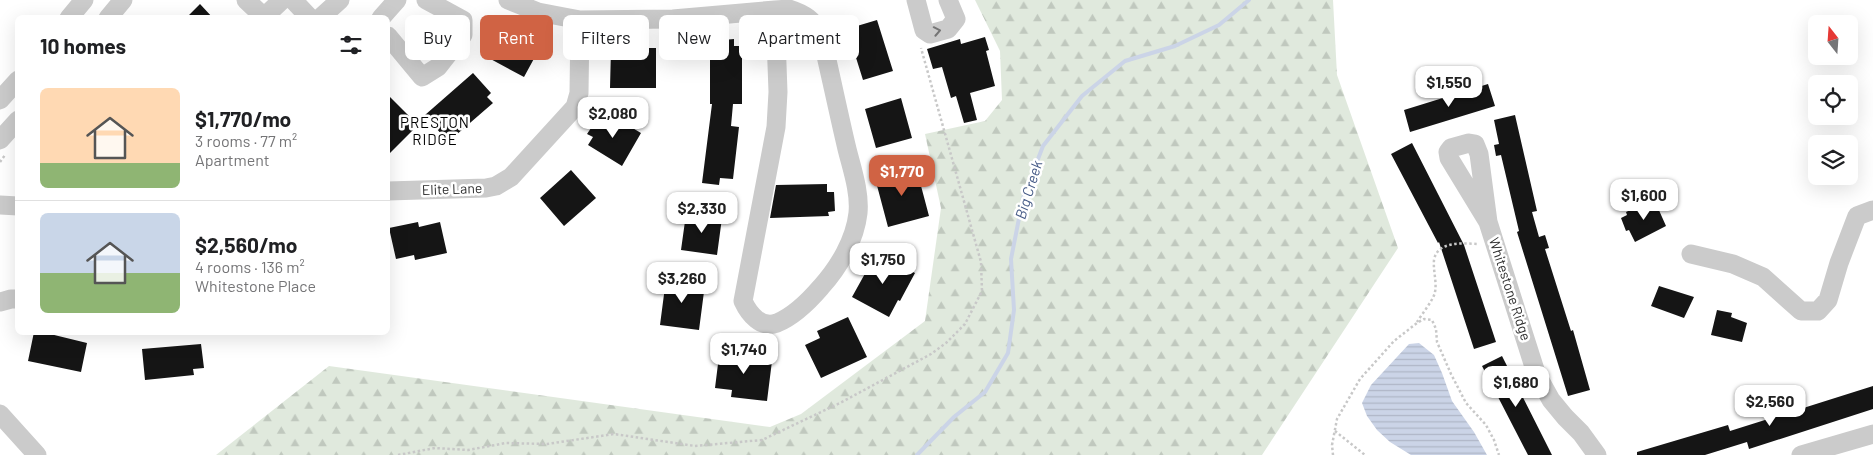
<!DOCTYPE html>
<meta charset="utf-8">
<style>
body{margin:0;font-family:Barlow,sans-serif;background:#f2f2f2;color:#202124;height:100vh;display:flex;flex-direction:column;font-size:19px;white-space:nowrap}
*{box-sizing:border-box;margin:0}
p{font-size:16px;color:#757577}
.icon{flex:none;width:28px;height:28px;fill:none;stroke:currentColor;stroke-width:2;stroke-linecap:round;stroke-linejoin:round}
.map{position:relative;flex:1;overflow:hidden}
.side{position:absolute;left:15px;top:15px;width:375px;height:320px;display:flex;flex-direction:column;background:#fff;border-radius:8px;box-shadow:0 5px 20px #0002}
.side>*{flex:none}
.top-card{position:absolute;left:405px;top:15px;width:475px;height:45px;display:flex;gap:10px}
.needle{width:32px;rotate:343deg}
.controls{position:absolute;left:1808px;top:15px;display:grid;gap:10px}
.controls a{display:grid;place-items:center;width:50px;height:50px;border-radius:8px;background:#fff;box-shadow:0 5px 20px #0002;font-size:25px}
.price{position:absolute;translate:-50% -42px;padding:0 11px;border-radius:10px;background:#fff;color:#222;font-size:16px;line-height:32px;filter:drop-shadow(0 1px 2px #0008)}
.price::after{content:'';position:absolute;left:50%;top:30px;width:15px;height:11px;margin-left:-8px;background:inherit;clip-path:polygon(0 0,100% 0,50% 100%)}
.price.active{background:#d06344;color:#fff}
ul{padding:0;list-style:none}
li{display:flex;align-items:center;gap:15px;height:125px;padding:0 25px}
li+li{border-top:1px solid #e0e0e0}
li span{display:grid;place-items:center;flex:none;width:140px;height:100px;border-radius:8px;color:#555}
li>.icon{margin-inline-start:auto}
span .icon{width:60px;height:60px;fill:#fffc;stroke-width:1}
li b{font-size:21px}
h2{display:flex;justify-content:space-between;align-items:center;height:60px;padding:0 25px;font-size:21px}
.chip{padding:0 18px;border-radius:8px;background:#fff;box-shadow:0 5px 20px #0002;font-size:18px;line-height:45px}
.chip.active{background:#d06344;color:#fff}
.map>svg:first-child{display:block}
.forest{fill:url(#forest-firs)}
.water{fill:url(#water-rules)}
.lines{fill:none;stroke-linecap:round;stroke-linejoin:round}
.stream{stroke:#cbd4e7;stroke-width:4}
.building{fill:#151515}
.path{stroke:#c8c8c8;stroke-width:2.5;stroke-dasharray:2.5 2.5;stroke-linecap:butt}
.minor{stroke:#cbcbcb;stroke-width:19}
.oneway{stroke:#757575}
.labels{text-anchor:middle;stroke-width:5;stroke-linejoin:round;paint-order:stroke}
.street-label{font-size:14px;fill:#2e2e2e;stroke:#fff}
.neighbourhood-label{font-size:15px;letter-spacing:1px;fill:#000;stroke:#fff}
.water-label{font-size:15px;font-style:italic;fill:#455a86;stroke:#fff}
</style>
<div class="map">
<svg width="1873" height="455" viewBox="0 0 1873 455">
<defs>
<pattern id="forest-firs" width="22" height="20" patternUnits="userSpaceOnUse" patternTransform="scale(1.25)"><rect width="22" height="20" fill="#e0e9dd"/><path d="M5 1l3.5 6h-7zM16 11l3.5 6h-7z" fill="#c0c8be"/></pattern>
<pattern id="water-rules" width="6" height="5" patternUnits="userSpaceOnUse" patternTransform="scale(1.25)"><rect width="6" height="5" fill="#cbd4e7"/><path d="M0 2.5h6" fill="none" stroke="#afb6c6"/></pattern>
</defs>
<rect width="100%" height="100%" fill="#fff"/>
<path class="forest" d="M975 0H1333L1337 75 1398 248 1262 455H216L329 366 770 427 801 414 925 321 941 208 925 134 985 121 1002 100 1000 51Z"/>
<path class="water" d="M1419 343 1434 355 1442 373 1452 401 1474 432 1487 455H1411L1390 442 1377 430 1367 416 1362 403 1371 385 1409 344Z"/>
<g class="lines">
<path class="stream" d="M917 455 954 417 985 392 1008 353 1014 310 1011 259 1023 198 1043 146 1082 96 1125 61 1175 46 1219 25 1249 0"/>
</g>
<path class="building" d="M200 4 213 18H186Z
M877 20 893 71 863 80 847 29Z
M504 21 543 42 524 77 485 56Z
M985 37 989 50 986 51 995 86 970 93 977 120 964 123 956 96 951 98 942 67 933 69 927 49 960 39 961 44Z
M734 39V46H742V104H733L731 126 739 127 733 179 720 178 719 185 702 183 712 104H710V44H723V40Z
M611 48H656V88H610Z
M473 73 491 93 487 97 493 103 448 142 425 115Z
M1488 84 1495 106 1410 132 1404 110Z
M388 95 418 125 388 155Z
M901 98 912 138 876 148 865 109Z
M607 113 641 133 622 166 588 145 593 137 587 134 595 122 600 125Z
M1515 115 1537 211 1532 212 1539 237 1545 235 1549 248 1545 249 1571 331 1573 330 1590 390 1568 396 1517 232 1519 231 1501 155 1496 156 1494 145 1499 144 1494 120Z
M1412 143 1464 245 1496 342 1474 349 1439 242 1438 243 1391 154Z
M916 167 929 216 888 227 875 178Z
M571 170 596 198 564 226 540 198Z
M827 184V192H834L835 211 828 212 829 216 770 218 776 185Z
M1654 199 1666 226 1635 242 1629 230 1626 231 1621 218 1627 215 1626 212Z
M686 214 722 218 717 255 681 250Z
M418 222 419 227 440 222 447 253 415 260 414 255 396 259 389 228Z
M877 252 915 273 900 301 898 300 889 317 852 297Z
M666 279 705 284 699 330 660 325Z
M1659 286 1694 297 1684 318 1651 306Z
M1717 310 1732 313 1731 317 1747 323 1742 342 1711 335Z
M848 317 867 357 821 378 805 345 820 338 817 331Z
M34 332H42L87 343 81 372 28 361Z
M201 344 204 368 193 369 194 375 145 380 142 349Z
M720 348 757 353 756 359 772 361 767 401 731 397 732 390 715 388Z
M1502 356 1552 455H1528L1482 366Z
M1873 386V409L1749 449 1747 442 1705 455H1637V452L1728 425 1730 431Z"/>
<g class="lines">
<path class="path" d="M0 162 5 155
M1417 322C1422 314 1434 299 1435 292 1437 282 1433 271 1434 260 1437 241 1463 243 1477 244
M1335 431 1365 455
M398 455 435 448 468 450 506 443 547 444 614 434 695 446 762 440 840 403 931 354 946 343 965 324 982 291 981 262 921 48
M1333 455 1332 445 1337 419 1360 379 1394 341 1417 323 1424 319 1432 320 1436 329 1437 342 1451 374 1466 403 1486 425 1494 440 1499 455"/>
<path class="minor" d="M246 0 264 17 282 0
M293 0 310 18
M508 0 538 12 580 20 673 19 775 10
M916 0 924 30 930 34 948 29 956 19 948 0
M789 9C805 14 813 20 821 34 830 72 838 111 847 149 852 169 860 192 858 213 855 240 839 267 821 287 809 301 794 316 777 323 761 329 749 314 743 301L776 127 778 92 775 10Z
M69 18 84 0
M108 18 123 0
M320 18 340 0
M381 18 397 0
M388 36 422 77 438 67 463 35V20L426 0
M0 100 18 80
M0 140 18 120
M388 191 486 188 496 186 511 177 575 107 579 93 580 20
M0 205 18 206
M1488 222 1449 158 1448 152 1451 148 1469 143 1475 144 1479 154 1488 222 1536 373 1551 400 1565 417 1581 433 1597 455
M1691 254 1733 264 1763 277 1801 311H1818L1828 300 1839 263 1857 216 1873 210
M0 302 11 299H18
M0 414 37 455
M1801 455 1873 434"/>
</g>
<defs><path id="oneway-chevron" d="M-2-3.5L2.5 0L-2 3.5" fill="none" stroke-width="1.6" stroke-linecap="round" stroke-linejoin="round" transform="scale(1.25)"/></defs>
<use class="oneway" href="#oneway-chevron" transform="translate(937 31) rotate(-11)"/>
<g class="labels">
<g class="street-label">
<text transform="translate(452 189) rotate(-2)" y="5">Elite Lane</text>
<text transform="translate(1510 289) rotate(72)" y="5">Whitestone Ridge</text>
</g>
<g class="neighbourhood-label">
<text x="435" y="128">PRESTON<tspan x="435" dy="17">RIDGE</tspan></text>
</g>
<g class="water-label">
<text transform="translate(1029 190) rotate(-73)" y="5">Big Creek</text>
</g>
</g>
</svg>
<div class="controls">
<a><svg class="needle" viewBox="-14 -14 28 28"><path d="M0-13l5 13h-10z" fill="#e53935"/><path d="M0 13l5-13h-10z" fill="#757577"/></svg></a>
<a><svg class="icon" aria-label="locate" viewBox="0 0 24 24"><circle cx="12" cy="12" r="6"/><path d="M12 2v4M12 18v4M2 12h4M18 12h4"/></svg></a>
<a><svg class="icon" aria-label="layers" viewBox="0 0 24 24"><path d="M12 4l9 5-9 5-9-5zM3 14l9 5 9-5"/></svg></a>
</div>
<b class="price" style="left:1449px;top:108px">$1,550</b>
<b class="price" style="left:613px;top:139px">$2,080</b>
<b class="price active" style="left:902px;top:197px">$1,770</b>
<b class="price" style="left:1644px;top:221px">$1,600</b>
<b class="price" style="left:702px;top:234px">$2,330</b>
<b class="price" style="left:883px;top:285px">$1,750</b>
<b class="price" style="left:682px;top:304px">$3,260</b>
<b class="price" style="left:744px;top:375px">$1,740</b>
<b class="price" style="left:1516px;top:408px">$1,680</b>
<b class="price" style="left:1770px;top:427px">$2,560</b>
<div class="top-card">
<a class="chip">Buy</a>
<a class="chip active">Rent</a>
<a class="chip">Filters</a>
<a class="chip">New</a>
<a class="chip">Apartment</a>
</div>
<section class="side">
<h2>10 homes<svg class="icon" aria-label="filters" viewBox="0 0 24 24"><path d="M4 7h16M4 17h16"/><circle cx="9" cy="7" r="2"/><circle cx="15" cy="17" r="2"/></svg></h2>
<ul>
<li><span style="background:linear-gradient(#ffd9b3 75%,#8fb573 0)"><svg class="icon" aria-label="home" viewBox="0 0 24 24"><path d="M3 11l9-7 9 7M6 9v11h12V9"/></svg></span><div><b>$1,770/mo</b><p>3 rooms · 77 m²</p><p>Apartment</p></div></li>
<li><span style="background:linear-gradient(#c9d6e8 60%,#8fb573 0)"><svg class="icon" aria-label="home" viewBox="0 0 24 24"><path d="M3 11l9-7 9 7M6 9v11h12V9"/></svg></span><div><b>$2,560/mo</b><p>4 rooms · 136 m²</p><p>Whitestone Place</p></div></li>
</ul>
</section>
</div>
